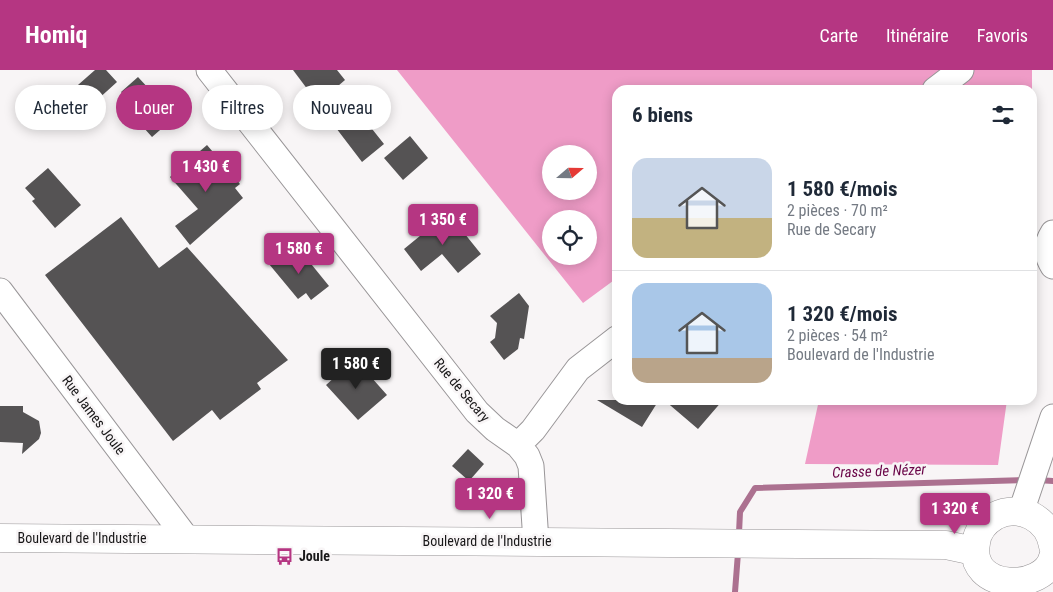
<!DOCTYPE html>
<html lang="fr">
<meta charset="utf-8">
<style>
body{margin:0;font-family:"Roboto Condensed",sans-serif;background:#f6f6f7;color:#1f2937;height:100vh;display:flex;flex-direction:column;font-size:19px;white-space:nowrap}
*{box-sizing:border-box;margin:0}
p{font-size:16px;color:#747a83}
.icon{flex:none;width:28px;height:28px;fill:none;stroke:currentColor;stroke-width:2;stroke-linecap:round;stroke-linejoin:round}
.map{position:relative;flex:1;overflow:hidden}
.drawer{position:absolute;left:612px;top:15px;width:425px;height:320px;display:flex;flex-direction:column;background:#fff;border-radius:15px;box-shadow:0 2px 12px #0003}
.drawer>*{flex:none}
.guide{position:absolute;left:15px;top:15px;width:475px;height:45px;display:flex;gap:10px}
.needle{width:32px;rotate:70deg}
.tools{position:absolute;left:542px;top:75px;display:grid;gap:10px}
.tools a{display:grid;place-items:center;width:55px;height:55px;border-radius:50%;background:#fff;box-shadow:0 2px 12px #0003;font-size:25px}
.price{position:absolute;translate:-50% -42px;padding:0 11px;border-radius:5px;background:#b53682;color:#fff;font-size:16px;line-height:32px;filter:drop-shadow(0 1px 2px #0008)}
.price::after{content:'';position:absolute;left:50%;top:30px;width:15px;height:11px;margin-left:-8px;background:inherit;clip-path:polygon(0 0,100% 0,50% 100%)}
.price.active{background:#222;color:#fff}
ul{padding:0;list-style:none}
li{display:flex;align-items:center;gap:15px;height:125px;padding:0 20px}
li+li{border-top:1px solid #e0e1e3}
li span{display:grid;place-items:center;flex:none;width:140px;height:100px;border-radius:15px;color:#555}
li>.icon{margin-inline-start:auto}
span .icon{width:60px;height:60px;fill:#fffc;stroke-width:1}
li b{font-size:21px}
h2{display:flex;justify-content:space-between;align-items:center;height:60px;padding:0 20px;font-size:21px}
.pill{padding:0 18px;border-radius:22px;background:#fff;box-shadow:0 2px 12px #0003;font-size:18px;line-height:45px}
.pill.active{background:#b53682;color:#fff}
header{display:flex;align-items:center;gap:30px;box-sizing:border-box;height:70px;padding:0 25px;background:#b53682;color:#fff}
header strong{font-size:24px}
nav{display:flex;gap:28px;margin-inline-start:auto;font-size:18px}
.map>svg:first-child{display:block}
.forest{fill:#ef9cc7;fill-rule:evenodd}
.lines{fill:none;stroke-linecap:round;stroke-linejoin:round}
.stream{stroke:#ac7190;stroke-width:6}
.building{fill:#555354}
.minor-casing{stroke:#999698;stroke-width:27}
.tertiary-casing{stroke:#999698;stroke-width:29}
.minor{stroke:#fff;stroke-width:25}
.tertiary{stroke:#fff;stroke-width:28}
.labels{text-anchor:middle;stroke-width:5;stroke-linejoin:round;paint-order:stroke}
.street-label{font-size:14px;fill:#181718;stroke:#f8f5f6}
.poi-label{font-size:14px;font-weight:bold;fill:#181718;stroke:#f8f5f6;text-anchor:start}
.water-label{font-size:15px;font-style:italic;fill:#690547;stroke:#f8f5f6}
</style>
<header>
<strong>Homiq</strong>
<nav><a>Carte</a><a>Itinéraire</a><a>Favoris</a></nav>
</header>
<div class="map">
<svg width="1053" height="522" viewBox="0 0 1053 522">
<rect width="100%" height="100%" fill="#f8f5f6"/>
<path class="forest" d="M397 0H1032V20H618L617 208 583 233ZM551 84H589V121H551ZM551 149H589V186H551Z
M819 330H1007L998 395 805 394Z"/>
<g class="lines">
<path class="stream" d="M1037 410 1053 411
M739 463 740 442 755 418 1027 410
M735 522 738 483"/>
</g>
<path class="building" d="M95 0H106L117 12 86 40 70 22Z
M293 0H337L345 10 338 16 384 74 362 92 333 54 338 50 328 36 316 20 311 24Z
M138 7 175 47 152 67 135 48 140 44 121 22Z
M410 66 428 88 403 110 384 88Z
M207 75 240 114 235 118 243 128 190 175 175 156 198 139 170 107Z
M48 98 81 135 55 158 32 131 35 129 25 118Z
M448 143 481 184 458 203 442 184 421 201 404 179Z
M121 147 159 198 187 177 288 290 257 313 261 319 220 350 212 340 173 371 45 205Z
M290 177 298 187 303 184 329 216 311 230 306 223 298 229 269 194Z
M519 223 529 236 524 269 520 268 518 279 504 290 490 272 495 268 497 253 490 246Z
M355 289 387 325 358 350 326 315Z
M597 330H659L642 357Z
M664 330H723L698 359Z
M0 336H23V342L39 351 41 363 39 369 22 384 23 373 0 372Z
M468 379 484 394 469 411 452 396Z"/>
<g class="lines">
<defs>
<path id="minor" d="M209 0 477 342 495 359 518 375
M935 20 961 0
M1053 163C1046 174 1046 185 1053 196
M0 221 187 469
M1021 442 1053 347
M536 472 531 396 527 386 518 375 533 360 578 299 618 268"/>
<path id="tertiary" d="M0 468 946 475 974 481
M1053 476C1049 449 1020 433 995 446 985 452 977 462 976 473 967 522 1045 522 1053 487"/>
</defs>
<use href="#minor" class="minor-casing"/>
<use href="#tertiary" class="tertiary-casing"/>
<use href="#minor" class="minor"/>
<use href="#tertiary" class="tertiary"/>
</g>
<defs>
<symbol id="bus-bare" viewBox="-9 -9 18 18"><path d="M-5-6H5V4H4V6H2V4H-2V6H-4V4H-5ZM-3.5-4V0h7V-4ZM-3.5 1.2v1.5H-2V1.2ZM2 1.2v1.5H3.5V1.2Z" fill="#b53682" stroke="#f8f5f6" stroke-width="2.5" paint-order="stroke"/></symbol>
</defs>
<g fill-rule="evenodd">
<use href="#bus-bare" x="272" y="474" width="25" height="25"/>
</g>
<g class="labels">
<g class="street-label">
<text transform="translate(462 320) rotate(50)" y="5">Rue de Secary</text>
<text transform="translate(94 345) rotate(53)" y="5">Rue James Joule</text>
<text x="82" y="473">Boulevard de l'Industrie</text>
<text x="487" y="476">Boulevard de l'Industrie</text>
</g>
<g class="poi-label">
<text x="299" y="491">Joule</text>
</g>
<g class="water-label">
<text transform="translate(879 401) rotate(-2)" y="5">Crasse de Nézer</text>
</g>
</g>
</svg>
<div class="tools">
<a><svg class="needle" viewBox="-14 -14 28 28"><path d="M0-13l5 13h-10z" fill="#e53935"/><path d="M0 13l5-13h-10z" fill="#747a83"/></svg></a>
<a><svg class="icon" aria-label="locate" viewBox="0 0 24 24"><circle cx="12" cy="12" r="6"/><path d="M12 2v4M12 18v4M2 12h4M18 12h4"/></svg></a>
</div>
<b class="price" style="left:206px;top:123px">1 430 €</b>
<b class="price" style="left:443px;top:176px">1 350 €</b>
<b class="price" style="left:299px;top:205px">1 580 €</b>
<b class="price active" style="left:356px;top:320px">1 580 €</b>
<b class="price" style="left:490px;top:450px">1 320 €</b>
<b class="price" style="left:955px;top:465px">1 320 €</b>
<div class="guide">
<a class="pill">Acheter</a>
<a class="pill active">Louer</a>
<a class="pill">Filtres</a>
<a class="pill">Nouveau</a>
</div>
<section class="drawer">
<h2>6 biens<svg class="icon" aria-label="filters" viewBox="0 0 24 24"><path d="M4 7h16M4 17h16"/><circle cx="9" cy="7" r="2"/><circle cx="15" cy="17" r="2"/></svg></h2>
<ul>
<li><span style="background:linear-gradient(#c9d6e8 60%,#c2b280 0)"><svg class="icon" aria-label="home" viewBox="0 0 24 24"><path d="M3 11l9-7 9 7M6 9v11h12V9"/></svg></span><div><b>1 580 €/mois</b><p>2 pièces · 70 m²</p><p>Rue de Secary</p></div></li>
<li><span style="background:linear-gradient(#a9c7e8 75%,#b9a48a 0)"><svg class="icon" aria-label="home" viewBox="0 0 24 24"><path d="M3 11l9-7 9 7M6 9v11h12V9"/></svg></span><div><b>1 320 €/mois</b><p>2 pièces · 54 m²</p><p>Boulevard de l'Industrie</p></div></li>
</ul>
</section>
</div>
